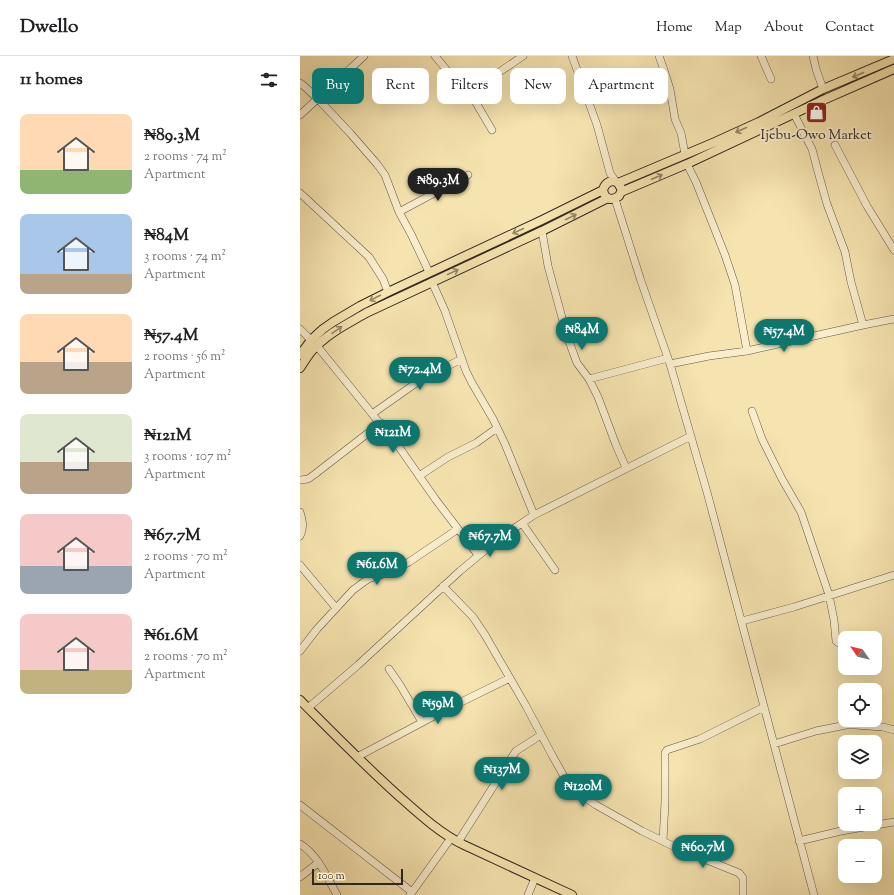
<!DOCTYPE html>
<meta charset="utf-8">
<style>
body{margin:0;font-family:"Sorts Mill Goudy",serif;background:#f6f6f6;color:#202124;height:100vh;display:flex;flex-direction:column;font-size:15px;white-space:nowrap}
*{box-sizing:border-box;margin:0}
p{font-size:13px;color:#757577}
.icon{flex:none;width:22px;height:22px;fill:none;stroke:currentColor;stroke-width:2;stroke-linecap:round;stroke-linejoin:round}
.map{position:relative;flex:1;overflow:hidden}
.details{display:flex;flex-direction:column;background:#fff;width:300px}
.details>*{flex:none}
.guide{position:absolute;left:12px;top:12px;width:380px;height:36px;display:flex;gap:8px}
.needle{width:26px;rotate:304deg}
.buttons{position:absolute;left:538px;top:575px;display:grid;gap:8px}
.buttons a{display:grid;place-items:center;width:44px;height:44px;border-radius:8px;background:#fff;box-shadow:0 4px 16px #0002;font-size:20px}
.scale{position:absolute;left:12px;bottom:10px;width:91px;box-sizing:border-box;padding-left:4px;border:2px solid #312620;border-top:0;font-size:11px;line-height:14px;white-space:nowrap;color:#312620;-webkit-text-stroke:3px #f9edcc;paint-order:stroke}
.price{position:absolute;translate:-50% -34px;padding:0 9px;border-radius:14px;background:#0f766e;color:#fff;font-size:13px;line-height:26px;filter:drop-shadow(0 1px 2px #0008)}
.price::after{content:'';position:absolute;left:50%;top:24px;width:12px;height:9px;margin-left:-6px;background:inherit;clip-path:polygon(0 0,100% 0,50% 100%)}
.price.current{background:#222;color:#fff}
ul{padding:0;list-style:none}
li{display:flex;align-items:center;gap:12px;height:100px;padding:0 20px}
li span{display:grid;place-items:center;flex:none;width:112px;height:80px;border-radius:8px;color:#555}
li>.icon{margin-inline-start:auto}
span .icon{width:48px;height:48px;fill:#fffc;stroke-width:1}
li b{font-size:17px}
h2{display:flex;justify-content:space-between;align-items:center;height:48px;padding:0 20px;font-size:17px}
.tag{padding:0 14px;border-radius:8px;background:#fff;box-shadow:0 4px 16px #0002;font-size:14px;line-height:36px}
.tag.current{background:#0f766e;color:#fff}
header{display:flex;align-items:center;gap:24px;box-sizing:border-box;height:56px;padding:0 20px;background:#fff;border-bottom:1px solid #e0e0e0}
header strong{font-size:19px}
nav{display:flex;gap:22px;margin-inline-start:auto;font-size:14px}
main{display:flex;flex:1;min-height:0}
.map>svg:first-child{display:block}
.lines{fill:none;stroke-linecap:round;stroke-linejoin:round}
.minor-casing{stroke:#625644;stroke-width:8}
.major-casing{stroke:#312620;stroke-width:10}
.minor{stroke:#f9edcc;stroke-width:7}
.major{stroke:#f6e4b0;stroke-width:8}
.oneway{stroke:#948568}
.labels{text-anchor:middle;stroke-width:4;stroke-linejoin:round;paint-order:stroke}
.poi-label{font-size:14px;fill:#312620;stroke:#f9edcc}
</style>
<header>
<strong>Dwello</strong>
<nav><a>Home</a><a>Map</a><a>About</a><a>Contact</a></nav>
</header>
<main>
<section class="details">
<h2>11 homes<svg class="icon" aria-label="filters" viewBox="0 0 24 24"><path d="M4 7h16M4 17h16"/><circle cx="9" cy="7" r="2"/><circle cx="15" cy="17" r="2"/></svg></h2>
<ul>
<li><span style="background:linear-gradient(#ffd9b3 70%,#8fb573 0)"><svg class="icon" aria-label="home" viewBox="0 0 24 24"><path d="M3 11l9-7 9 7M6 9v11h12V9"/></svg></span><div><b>₦89.3M</b><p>2 rooms · 74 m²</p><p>Apartment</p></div></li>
<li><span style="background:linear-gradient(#a9c7e8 75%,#b9a48a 0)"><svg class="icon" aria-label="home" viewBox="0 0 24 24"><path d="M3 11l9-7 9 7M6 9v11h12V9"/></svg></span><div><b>₦84M</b><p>3 rooms · 74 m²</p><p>Apartment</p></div></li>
<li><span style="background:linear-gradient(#ffd9b3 60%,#b9a48a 0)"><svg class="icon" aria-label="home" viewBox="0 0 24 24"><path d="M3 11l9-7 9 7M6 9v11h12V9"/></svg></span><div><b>₦57.4M</b><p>2 rooms · 56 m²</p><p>Apartment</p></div></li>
<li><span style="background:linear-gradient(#dfe7d0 60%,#b9a48a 0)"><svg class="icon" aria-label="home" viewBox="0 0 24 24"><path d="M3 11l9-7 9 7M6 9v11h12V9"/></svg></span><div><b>₦121M</b><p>3 rooms · 107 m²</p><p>Apartment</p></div></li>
<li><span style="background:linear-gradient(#f6c9c9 65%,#9aa5b1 0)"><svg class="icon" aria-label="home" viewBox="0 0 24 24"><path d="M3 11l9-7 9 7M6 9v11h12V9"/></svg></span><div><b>₦67.7M</b><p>2 rooms · 70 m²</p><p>Apartment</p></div></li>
<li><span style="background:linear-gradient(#f6c9c9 70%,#c2b280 0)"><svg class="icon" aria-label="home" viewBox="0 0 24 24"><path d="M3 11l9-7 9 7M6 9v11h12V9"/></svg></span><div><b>₦61.6M</b><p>2 rooms · 70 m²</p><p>Apartment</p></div></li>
</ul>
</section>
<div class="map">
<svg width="594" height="839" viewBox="0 0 594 839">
<rect width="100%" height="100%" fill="#f6e4b0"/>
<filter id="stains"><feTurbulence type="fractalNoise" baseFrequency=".005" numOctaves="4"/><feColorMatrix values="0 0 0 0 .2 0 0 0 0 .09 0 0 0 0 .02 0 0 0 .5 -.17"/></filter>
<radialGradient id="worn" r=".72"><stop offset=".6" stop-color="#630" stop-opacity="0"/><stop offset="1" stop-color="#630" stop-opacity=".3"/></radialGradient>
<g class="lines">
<defs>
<path id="minor" d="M135 0 150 18 163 29 172 40 192 74
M272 0 297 69 310 117 316 126
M359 0 364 14 370 33 375 63 381 77 385 98
M461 0 471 23
M513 0 516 13 523 33
M0 27 4 30 18 43 50 77 77 108 85 119 99 156 111 178 129 216
M166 33 195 19 223 0
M494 58 512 93 520 123 527 148 545 196 551 226 563 269
M0 59 64 0
M535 89 567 150 594 194
M387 108 396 126 425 199 435 229 447 295
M0 137 69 201 83 223 88 236
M315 143 341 225 370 308 407 436 514 839
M99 156 168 119
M242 175 248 210 267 280 277 307 289 323 298 341 316 389 326 412
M132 226 145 255 166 315 172 327 193 363 205 388 234 459
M0 273 11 284
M17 290 99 391 136 444 178 499
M370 308 409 300 447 295 563 269 594 263
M289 323 368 302
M452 355 462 383 482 423 501 456 529 539 534 564 536 585C539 588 541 588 545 588
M72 358 119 325 135 316 162 303
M119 420 148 401 176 387 197 372
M0 424 8 423 15 418 81 367
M0 456C3 465 4 472 0 480
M222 467 255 514
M0 509 36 552
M143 530 173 561 185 579 226 650 252 699 266 724 271 732 296 749 342 775 375 791 439 817 443 822V839
M442 565 494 551 594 519
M0 595 17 573 53 534 68 523 93 515 109 506 158 473
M89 613 100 629 122 666
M8 652 58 609 160 515 201 481 234 459 391 380
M474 688 516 675 546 669H555L583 671 594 674
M57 701 153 650 210 622
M0 749 112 836
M363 785 365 746V697L367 694 400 683 464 651
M499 785 541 775 594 766
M158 786 212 701 216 695 241 679
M0 788C18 799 27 821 37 839
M0 821 18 807
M110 839 151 782
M228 839 235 822"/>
<path id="major" d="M318 127 415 86 459 66 523 33 594 3
M321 136 387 108 521 45 594 13
M0 299 11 284 23 273 33 266 60 250 88 236 240 165 303 134C305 126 312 123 318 127L322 134 319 140C311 145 305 144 303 134
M0 312C4 306 7 301 11 296 26 278 47 268 66 257L242 175 308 142
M0 644C33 677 66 711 101 742 120 759 141 778 164 789L272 839"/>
</defs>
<use href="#minor" class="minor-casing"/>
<use href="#major" class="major-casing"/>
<use href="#minor" class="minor"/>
<use href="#major" class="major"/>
</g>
<defs><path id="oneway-shaft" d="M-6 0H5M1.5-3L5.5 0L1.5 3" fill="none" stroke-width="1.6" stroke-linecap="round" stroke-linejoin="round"/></defs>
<g class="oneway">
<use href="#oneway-shaft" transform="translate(558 19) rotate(156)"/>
<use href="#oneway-shaft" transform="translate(441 74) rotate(156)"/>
<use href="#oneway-shaft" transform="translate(357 121) rotate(-23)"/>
<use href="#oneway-shaft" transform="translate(271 161) rotate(-26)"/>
<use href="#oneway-shaft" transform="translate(218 175) rotate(155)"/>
<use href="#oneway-shaft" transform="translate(153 216) rotate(-25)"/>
<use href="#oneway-shaft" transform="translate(75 242) rotate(153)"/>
<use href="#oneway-shaft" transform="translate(37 274) rotate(-35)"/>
</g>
<defs>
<symbol id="shop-square" viewBox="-11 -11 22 22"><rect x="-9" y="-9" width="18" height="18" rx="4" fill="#8f2418" stroke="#f9edcc"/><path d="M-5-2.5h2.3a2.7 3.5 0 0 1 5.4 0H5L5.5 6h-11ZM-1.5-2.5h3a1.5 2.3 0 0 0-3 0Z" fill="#fff"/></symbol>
</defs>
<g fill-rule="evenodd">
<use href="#shop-square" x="504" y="44" width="25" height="25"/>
</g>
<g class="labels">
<g class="poi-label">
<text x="516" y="83">Ijebu-Owo Market</text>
</g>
</g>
<rect width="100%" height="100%" filter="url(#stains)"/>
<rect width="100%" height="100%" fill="url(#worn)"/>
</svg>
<div class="buttons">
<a><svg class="needle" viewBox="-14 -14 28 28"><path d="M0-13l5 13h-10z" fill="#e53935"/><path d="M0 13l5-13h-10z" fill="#757577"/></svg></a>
<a><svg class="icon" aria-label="locate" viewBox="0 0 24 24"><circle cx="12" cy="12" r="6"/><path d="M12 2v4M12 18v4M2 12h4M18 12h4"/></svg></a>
<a><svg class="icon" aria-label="layers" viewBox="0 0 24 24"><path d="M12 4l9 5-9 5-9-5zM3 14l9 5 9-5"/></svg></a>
<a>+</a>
<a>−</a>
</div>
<div class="scale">100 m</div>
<b class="price current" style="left:138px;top:146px">₦89.3M</b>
<b class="price" style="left:282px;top:295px">₦84M</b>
<b class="price" style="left:484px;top:297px">₦57.4M</b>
<b class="price" style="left:120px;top:335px">₦72.4M</b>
<b class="price" style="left:93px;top:398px">₦121M</b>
<b class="price" style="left:190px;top:502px">₦67.7M</b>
<b class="price" style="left:77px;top:530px">₦61.6M</b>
<b class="price" style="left:138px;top:669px">₦59M</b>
<b class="price" style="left:202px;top:735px">₦137M</b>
<b class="price" style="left:283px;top:752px">₦120M</b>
<b class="price" style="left:403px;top:813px">₦60.7M</b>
<div class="guide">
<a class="tag current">Buy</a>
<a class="tag">Rent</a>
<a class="tag">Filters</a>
<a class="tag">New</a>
<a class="tag">Apartment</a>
</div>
</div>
</main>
